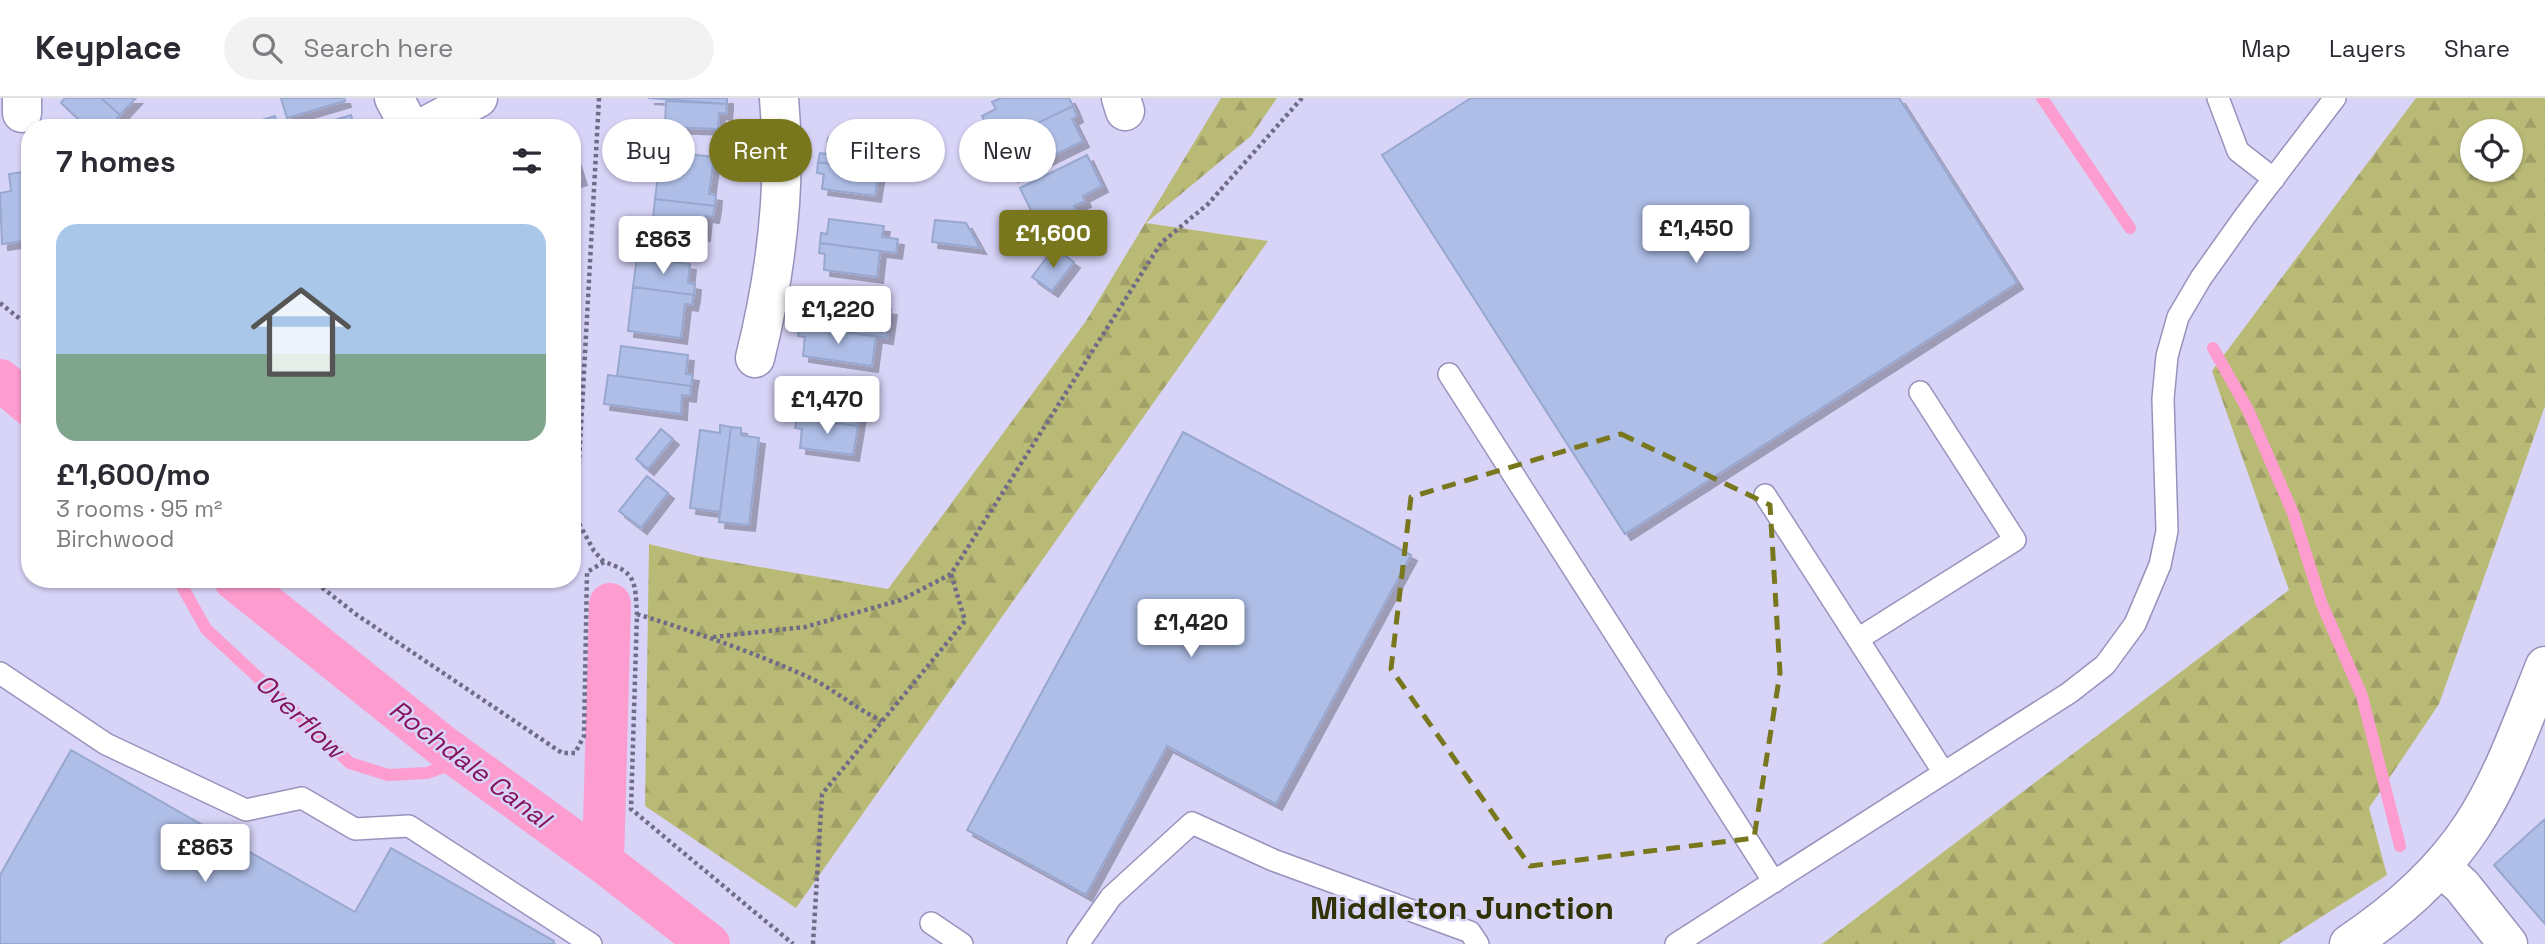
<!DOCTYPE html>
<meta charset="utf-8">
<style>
body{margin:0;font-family:"Space Grotesk",sans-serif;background:#f2f2f3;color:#2b2b33;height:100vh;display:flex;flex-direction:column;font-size:26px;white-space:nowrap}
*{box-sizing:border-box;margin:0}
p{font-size:23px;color:#7c7c81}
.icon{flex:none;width:38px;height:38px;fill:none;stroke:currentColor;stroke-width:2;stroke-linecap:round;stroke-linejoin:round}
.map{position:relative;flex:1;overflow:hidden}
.panel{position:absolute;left:21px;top:21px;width:560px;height:469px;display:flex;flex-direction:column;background:#fff;border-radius:28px;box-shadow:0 2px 5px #0004}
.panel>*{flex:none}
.banner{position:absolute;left:602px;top:21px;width:665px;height:63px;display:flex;gap:14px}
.controls{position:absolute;left:2460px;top:21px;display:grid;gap:14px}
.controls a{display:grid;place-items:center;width:63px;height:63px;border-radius:50%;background:#fff;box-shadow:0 2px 5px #0004;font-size:35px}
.price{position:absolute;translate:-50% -60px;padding:0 16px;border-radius:7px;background:#fff;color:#222;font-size:23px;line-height:46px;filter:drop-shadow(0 2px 4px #0008)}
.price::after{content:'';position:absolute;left:50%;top:42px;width:21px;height:16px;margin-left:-10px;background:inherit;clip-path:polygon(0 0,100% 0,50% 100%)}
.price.on{background:#78771d;color:#fff}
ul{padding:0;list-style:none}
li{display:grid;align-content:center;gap:14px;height:371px;padding:0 35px}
li span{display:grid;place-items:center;height:217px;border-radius:21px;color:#555}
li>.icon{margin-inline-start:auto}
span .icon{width:126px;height:126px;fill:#fffc;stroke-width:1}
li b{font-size:30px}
h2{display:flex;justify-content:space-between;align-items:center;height:84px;padding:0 35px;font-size:30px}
.pill{padding:0 24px;border-radius:32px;background:#fff;box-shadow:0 2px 5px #0004;font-size:24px;line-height:63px}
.pill.on{background:#78771d;color:#fff}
header{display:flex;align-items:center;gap:42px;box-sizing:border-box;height:98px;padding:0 35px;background:#fff;border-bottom:2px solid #e1e1e2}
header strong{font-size:33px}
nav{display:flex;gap:38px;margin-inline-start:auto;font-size:24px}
.search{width:490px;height:63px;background:#f2f2f3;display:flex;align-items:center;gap:18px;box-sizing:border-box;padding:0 24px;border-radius:38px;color:#7c7c81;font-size:26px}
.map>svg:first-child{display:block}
.forest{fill:url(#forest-firs);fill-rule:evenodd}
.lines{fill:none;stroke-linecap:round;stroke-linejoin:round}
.stream{stroke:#fd9cce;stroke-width:12}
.canal{stroke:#fd9cce;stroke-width:42}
.building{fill:#afbee7;stroke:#98a7cf;stroke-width:2;filter:url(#shadow)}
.service-casing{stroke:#9793bd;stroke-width:24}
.minor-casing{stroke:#9793bd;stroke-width:41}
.secondary-casing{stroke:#9793bd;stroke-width:41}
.path{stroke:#6f6c86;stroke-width:4.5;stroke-dasharray:3.5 3.5;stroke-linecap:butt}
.service{stroke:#fff;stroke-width:21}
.minor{stroke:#fff;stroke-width:38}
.secondary{stroke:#fff;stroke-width:38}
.marked{fill:none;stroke:#78771d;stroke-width:5;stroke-dasharray:14 9;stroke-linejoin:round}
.labels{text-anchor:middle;stroke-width:5;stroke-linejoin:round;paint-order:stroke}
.water-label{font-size:26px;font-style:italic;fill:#85135b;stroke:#d7d4f8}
.district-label{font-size:32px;font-weight:bold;fill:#323207;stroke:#d7d4f8}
</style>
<header>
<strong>Keyplace</strong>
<div class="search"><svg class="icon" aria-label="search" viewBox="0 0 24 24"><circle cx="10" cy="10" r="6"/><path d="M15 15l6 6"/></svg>Search here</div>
<nav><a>Map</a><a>Layers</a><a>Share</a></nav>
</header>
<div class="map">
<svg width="2545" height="846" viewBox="0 0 2545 846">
<defs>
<pattern id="forest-firs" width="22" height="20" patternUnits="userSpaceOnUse" patternTransform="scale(1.75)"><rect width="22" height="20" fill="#baba77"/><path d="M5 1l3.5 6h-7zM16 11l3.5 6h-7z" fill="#9f9f67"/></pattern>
<filter id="shadow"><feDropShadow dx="6" dy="6" stdDeviation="0" flood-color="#0004"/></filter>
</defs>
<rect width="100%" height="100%" fill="#d7d4f8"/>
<path class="forest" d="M1221 0H1277L1251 38 1146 125 1268 143 796 810 645 708 649 446 702 459 888 491 1086 223Z
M2416 0H2545V308L2439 606 2369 710 2387 777 2279 846H1822L2289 492 2212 273ZM2511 33V72H2473V33Z"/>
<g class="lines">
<path class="stream" d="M2042 0 2130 130
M2213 250 2248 312 2293 415 2321 504 2362 598 2400 748
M178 481 206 531 350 665 388 677 427 675 463 662"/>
<path class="canal" d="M0 282 30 307
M234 481 440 646 603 764 709 846
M603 764 610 506"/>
</g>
<path class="building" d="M65 0H101L120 17 109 30H88L61 5Z
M101 0H136L120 17Z
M281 0H344L345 3 287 20Z
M648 0H727V6Z
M1001 0H1069L1073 8 1009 39 1006 34 993 41 982 18 996 11 992 4Z
M1471 0H1899L2017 185 1625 436 1382 57Z
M666 3 727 6 726 16 719 15 718 31 665 29Z
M1073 8 1077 18 1072 21 1083 43 1012 78 996 45Z
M351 17 355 30H308Z
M275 18 278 30H239V29Z
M828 40 882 48 879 73 818 64 820 55 826 56Z
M572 53 581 81 572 84Z
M661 53 714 59 709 96 716 97 715 108 655 101Z
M1087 57 1102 88 1083 98 1085 103 1074 108 1077 116 1069 120 1066 113 1038 127 1020 90Z
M818 64 879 73 875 98 822 91 824 76 817 75Z
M30 73V142L2 146 0 95 11 93 9 76Z
M655 101 715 108 713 119 706 118 704 137 652 131Z
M829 121 884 128 882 139 898 141 896 155 820 145 821 135 827 136Z
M935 122 966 125 980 150 932 144Z
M820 145 880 153 877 179 824 172 825 156 819 155Z
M1054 150 1074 164 1052 193 1032 179Z
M637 159 690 166 688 185 695 186 694 197 633 189Z
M633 189 694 197 692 207 685 206 681 240 628 233Z
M811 200 891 211 887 240 800 228 801 217 808 218Z
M800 228 876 238 872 268 803 258 805 239 798 238Z
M621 248 688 257 686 276 693 277 691 288 617 278Z
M608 277 691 288 690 298 682 297 681 316 604 306Z
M808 291 862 298 858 328 797 320 798 309 805 310Z
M797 320 858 328 853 357 800 350 802 331 795 330Z
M720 327 731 329 720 414 690 410 700 332 720 335Z
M731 329 741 330V337L759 340 749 427 719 424Z
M661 331 673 341 648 371 636 361Z
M1183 334 1411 457 1276 706 1167 648 1086 797 967 732Z
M647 378 668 395 641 430 619 413Z
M71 652 355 814 391 750 554 843 553 846H0V777Z
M2545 721V826L2494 767Z"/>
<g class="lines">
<defs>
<path id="service" d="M2218 0 2238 53 2274 81
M1449 276 1774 784
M1765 397 1944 675
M1858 541 2015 442 1920 294
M0 575 106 646 246 712 302 700 355 731 409 728 591 846
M931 825 962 846
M1078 846 1111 799 1192 725 1273 762 1470 834 1478 846
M1676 846 2069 595 2105 567 2135 526 2160 467 2167 433 2163 301 2167 258 2178 219 2201 180 2245 118 2335 0"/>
<path id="minor" d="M394 0 410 30
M1121 0 1125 13
M22 15V0
M422 30 478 0
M755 260C776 176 787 87 779 0
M2441 769 2462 788 2508 846"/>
<path id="secondary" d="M2349 846C2397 814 2440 777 2472 728 2504 679 2523 622 2545 568"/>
</defs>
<use href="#service" class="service-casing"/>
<use href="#minor" class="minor-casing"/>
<use href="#secondary" class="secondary-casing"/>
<path class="path" d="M599 0 576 420 594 453 604 464
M0 205 30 229
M311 481 357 517 562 655H575L584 638 587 474 604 464C637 474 635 485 637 516L631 711 793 846
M637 516C695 534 753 554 808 579 834 591 856 611 882 623
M713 539 805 529 901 502 951 476
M813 846 822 696 965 523 951 476 1161 145 1208 106 1302 0"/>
<use href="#service" class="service"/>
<use href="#minor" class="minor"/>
<use href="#secondary" class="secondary"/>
</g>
<path class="marked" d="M1621 336 1770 407 1780 575 1754 740 1530 768 1391 571 1411 399Z"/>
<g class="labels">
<g class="water-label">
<text transform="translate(300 618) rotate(43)" y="9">Overflow</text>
<text transform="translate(470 666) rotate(37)" y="9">Rochdale Canal</text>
</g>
<g class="district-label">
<text x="1462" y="821">Middleton Junction</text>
</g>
</g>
</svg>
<div class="controls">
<a><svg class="icon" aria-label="locate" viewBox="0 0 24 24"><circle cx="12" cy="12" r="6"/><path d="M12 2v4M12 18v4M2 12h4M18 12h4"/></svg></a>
</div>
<b class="price" style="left:1696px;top:167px">£1,450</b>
<b class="price on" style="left:1053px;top:172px">£1,600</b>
<b class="price" style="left:663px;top:178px">£863</b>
<b class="price" style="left:838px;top:248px">£1,220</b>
<b class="price" style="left:827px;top:338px">£1,470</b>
<b class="price" style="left:1191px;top:561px">£1,420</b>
<b class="price" style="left:205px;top:786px">£863</b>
<div class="banner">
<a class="pill">Buy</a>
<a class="pill on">Rent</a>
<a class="pill">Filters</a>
<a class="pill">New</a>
</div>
<section class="panel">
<h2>7 homes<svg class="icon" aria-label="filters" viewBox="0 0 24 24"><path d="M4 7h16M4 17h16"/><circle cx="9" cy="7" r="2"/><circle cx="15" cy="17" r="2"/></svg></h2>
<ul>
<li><span style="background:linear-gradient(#a9c7e8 60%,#7fa58c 0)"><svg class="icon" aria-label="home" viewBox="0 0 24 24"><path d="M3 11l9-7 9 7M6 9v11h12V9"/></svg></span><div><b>£1,600/mo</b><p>3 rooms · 95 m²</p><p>Birchwood</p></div></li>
</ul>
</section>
</div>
